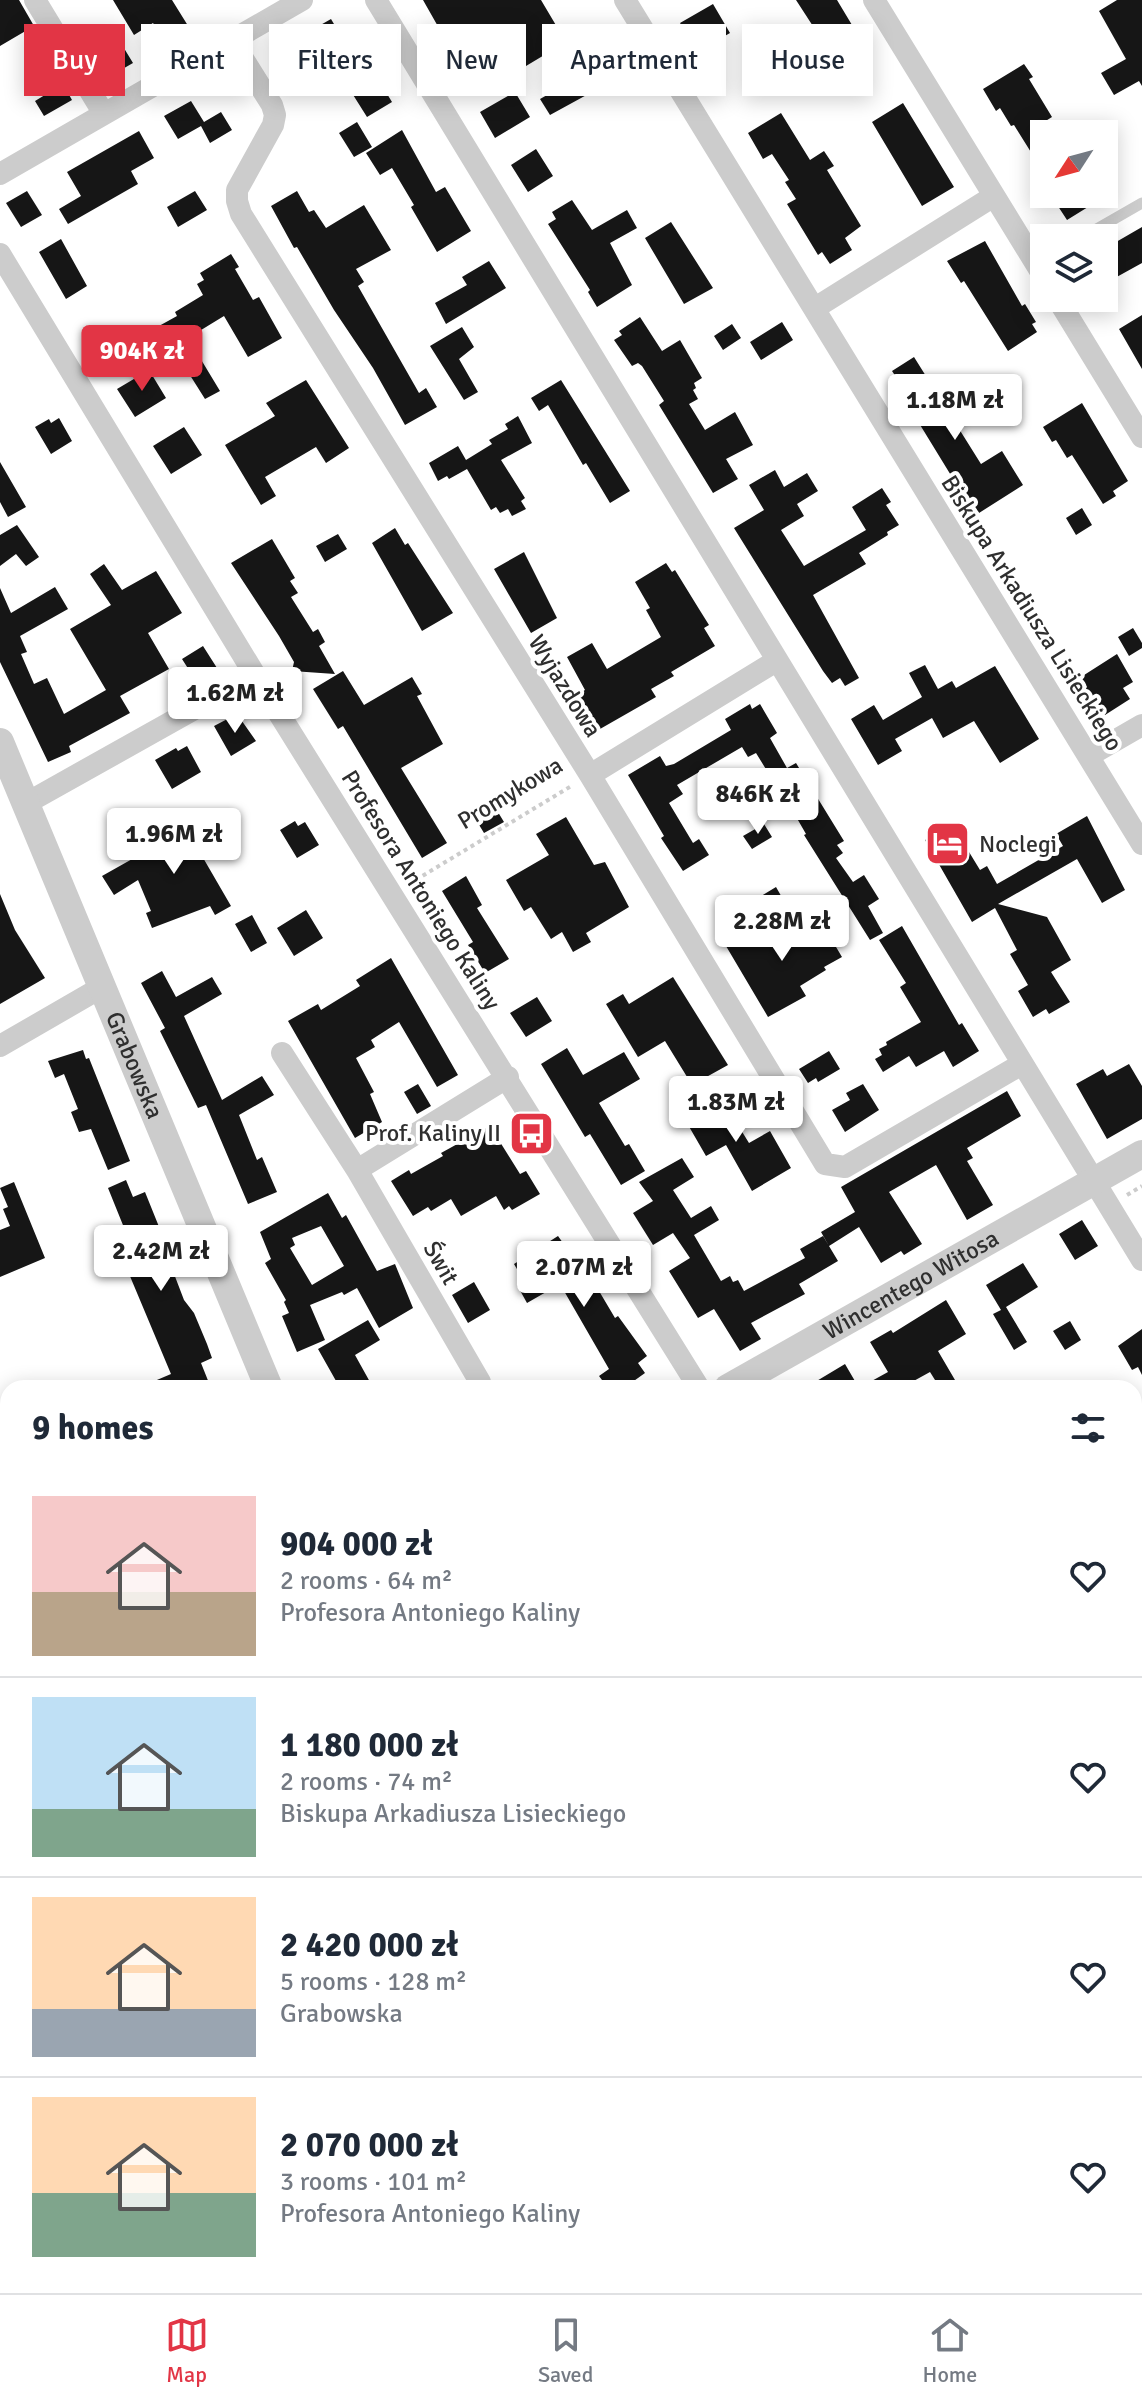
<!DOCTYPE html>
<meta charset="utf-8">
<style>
body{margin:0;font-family:Signika,sans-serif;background:#f2f2f3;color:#1f2937;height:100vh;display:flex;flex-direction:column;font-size:30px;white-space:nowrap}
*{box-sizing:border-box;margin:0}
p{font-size:26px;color:#747a83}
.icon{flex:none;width:44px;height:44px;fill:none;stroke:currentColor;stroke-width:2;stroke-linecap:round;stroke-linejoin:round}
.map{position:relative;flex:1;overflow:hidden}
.drawer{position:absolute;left:0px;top:1380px;width:1142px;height:914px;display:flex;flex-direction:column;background:#fff;border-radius:24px 24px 0 0;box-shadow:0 4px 20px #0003}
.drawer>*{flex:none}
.top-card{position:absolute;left:24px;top:24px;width:1094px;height:72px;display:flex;gap:16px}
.needle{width:52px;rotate:234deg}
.fabs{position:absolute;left:1030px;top:120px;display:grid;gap:16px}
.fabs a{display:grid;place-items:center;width:88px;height:88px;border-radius:0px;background:#fff;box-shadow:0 4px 20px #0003;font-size:40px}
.price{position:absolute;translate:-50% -68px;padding:0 18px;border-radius:8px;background:#fff;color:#222;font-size:26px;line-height:52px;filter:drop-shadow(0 2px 4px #0008)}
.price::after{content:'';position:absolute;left:50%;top:48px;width:24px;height:18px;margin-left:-12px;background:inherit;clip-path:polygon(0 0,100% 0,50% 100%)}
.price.current{background:#e23545;color:#fff}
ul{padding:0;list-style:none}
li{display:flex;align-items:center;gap:24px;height:200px;padding:0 32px}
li+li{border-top:2px solid #e0e1e3}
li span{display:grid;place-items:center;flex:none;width:224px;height:160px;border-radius:0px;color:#555}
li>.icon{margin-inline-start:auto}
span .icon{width:96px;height:96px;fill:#fffc;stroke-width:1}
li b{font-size:34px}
h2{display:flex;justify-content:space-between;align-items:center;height:96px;padding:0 32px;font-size:34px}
.tag{padding:0 28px;border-radius:0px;background:#fff;box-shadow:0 4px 20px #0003;font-size:28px;line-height:72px}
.tag.current{background:#e23545;color:#fff}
.menu{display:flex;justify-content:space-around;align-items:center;height:112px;border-top:2px solid #e0e1e3;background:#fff;font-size:22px;color:#747a83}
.menu a{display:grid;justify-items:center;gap:4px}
.menu .current{color:#e23545}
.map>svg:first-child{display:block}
.building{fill:#161616;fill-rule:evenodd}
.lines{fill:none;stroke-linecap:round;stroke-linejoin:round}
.path{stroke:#ccc;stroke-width:4;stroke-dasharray:4 4;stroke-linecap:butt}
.service{stroke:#ccc;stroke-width:11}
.minor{stroke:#ccc;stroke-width:22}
.tertiary{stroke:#ccc;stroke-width:28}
.labels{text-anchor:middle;stroke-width:8;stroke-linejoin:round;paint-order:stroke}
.street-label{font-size:24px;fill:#2f2f2f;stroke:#fff}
.poi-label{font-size:24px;fill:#2f2f2f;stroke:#fff;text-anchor:start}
</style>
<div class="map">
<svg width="1142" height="2293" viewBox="0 0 1142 2293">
<rect width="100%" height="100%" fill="#fff"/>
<path class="building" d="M0 0H19L34 26 0 46Z
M113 0H172L190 29 166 43 153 23 134 35Z
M423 0H541L557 27 554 29 592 92 550 115 540 99 565 85 546 54 521 69 512 54 486 69 476 52 453 66 438 41 444 37Z
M796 0H837L858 35 824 56 814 40 820 37Z
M1117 0H1142V86L1139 81 1114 95 1101 73 1126 59 1099 11Z
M713 4 730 33 697 52 680 23Z
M331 19 350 51 325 66 311 43 322 36 317 27Z
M119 40 133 63 105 79 91 57Z
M1024 64 1033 77 1029 79 1052 117 1044 122V173L1014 125 1011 126 1000 108 996 111 983 89Z
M375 74 392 102 367 117 350 90Z
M63 84 72 100 44 116 35 101Z
M515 92 530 117 495 138 480 112Z
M191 101 204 122 221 112 232 130 210 143 201 126 178 139 164 116Z
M903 103 954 187 922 206 872 122Z
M781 113 810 160 824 151 834 166 827 170 861 226 845 238 852 250 830 264 822 252 818 255 787 204 796 199 785 182 789 180 772 154 763 159 748 133Z
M357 122 372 147 354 157 339 133Z
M402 130 436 192 445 187 471 231 437 252 411 207 414 205 392 168 380 175 366 153Z
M139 131 154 158 131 171 138 184 68 224 59 209 81 196 67 172Z
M536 149 553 176 528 192 511 165Z
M27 191 42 215 21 227 6 203Z
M195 191 207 210 178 227 167 207Z
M297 191 309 212 314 210 326 228 364 205 391 250 356 269 364 282 358 286 419 393 426 388 437 407 405 425 373 368 334 310 297 247 294 248 271 206Z
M1050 194H1109L1067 220Z
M572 200 592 230 627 210 637 228 610 243 632 285 597 307 588 292 590 290 548 224 556 219 552 212Z
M671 222 713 288 684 304 645 238Z
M1142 227V263L1104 284V249Z
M61 239 87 286 66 299 39 252Z
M985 241 1022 306 1025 304 1036 322 1032 324 1037 332 1008 351 964 281 961 283 947 261Z
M231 254 239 267 235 269 253 300 259 297 282 338 248 357 224 316 188 338 220 391 205 399 159 326 177 316 175 312 203 295 197 284 204 280 200 273Z
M489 261 506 288 446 324 435 303 467 285 462 277Z
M1142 315V369L1119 329Z
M640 317 662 351 680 340 702 378 694 383 696 388 693 390 698 399 689 404 705 430 735 412 753 445 726 459 738 479 713 493 659 405 664 401 642 366 638 363 632 366 614 340 622 335 619 331Z
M782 322 793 340 761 360 750 342Z
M732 324 741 338 723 350 714 336Z
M462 327 474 347 459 359 478 392 464 400 430 346Z
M914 357 981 464 1002 451 1023 485 979 513 966 493 963 495 892 379 896 377 892 371Z
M149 370 166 398 135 417 117 389Z
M306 380 349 448 326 463 316 447 265 477 276 496 261 505 225 445 275 416 266 403Z
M561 380 630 491 610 503 586 463 583 465 548 405 539 411 531 398Z
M1082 403 1128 481 1113 491 1116 496 1103 504 1072 455 1067 458 1056 440 1052 442 1043 427Z
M518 416 532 443 501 460 525 498 521 501 526 509 512 516 508 509 500 513 496 507 491 510 467 469 449 479 447 476 438 481 429 463 458 446 466 460 492 444 489 440 508 429 505 424Z
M59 418 72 441 51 454 35 427 49 419 51 423Z
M184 427 202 455 171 474 153 446Z
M0 462 26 507 8 517 0 502Z
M775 470 784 487 807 473 818 491 797 504 804 516 781 530 804 566 866 530 852 507 882 488 891 502 886 505 899 525 887 532 888 535 859 553 866 564 813 595 859 678 845 686 840 678 832 683 823 671 734 528 764 510 749 485Z
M1082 508 1092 525 1076 535 1066 518Z
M17 525 39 557 26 566 16 554 0 566V535Z
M395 528 405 545 408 543 453 613 422 631 372 543Z
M338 534 347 549 325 562 316 546Z
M272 539 295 578 290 581 298 593 291 597 313 632 318 629 325 642 319 646 335 674 292 671 294 662 279 636 231 563Z
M524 552 557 618 531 633 494 569Z
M666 563 672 572 675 570 699 609 709 625 704 628 715 646 671 672 674 676 651 689 656 697 593 733 573 697 585 690 567 657 592 643 607 669 661 637 646 610 650 608 635 582Z
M104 564 122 590 156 571 182 613 148 633 169 669 120 696 130 713 69 746 71 752 48 762 0 662V588L11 613 55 587 68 609 20 636 27 652 21 654 34 684 47 678 64 714 106 690 70 629 111 605 90 574Z
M1133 628 1142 643V648L1129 656 1118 637Z
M203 646 217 668 196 681 182 659Z
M1117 654 1133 682 1123 688 1130 699 1105 715 1098 706 1095 708 1084 690 1087 687 1081 677Z
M925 665 938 689 952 681 956 688 995 666 1039 739 1000 763 974 721 943 738 932 718 895 739 902 751 878 765 851 719 874 705 883 720 922 697 909 673Z
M343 671 364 705 412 677 422 694 417 696 443 744 401 768 447 843 422 858 343 726 338 729 313 689Z
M750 704 752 709 760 704 777 733 770 738 787 768 796 763 844 841 837 845 843 853 836 858 853 882 864 875 879 899 868 906 883 933 870 940 804 835 806 834 787 801 781 793 779 795 770 781 772 779 756 753 748 757 742 747 677 785 683 794 669 803 693 843 699 839 709 855 683 871 661 838 664 836 628 775 660 756 666 766 674 764 731 730 725 719Z
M237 714 256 741 231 756 214 726Z
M187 746 201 772 172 789 155 760 176 748 178 751Z
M490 799 504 822 484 833 470 810Z
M1087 816 1125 890 1102 903 1077 859 998 904 1047 917 1071 960 1051 972 1070 1002 1049 1014 1046 1009 1033 1017 1018 991 1028 985 1010 954 1017 950 995 908 972 922 925 840 952 824 980 870 987 866 997 884 1063 846 1056 834Z
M566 817 594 865 605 862 629 907 586 933 591 942 573 952 562 932 551 939 531 907 524 911 506 880 549 855 536 834Z
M205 818 221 845 202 856 231 906 215 915 210 906 152 928 146 913 151 911 138 880 114 895 102 876Z
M295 821 298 826 305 822 319 845 297 858 280 830Z
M764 824 772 837 752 849 743 836Z
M466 876 482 905 477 908 509 959 485 973 468 945 473 942 442 891Z
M776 887 784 901 761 915 753 901Z
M0 894 15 930 45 978 0 1004Z
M306 910 323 938 294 956 277 928Z
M252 915 267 943 251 952 235 924Z
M772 919 785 942 820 920 842 957 824 967 826 970 800 986 806 996 768 1017 726 946Z
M902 926 959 1025 962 1023 979 1051 953 1067 944 1051 916 1067 909 1056 883 1072 875 1059 882 1055 879 1049 887 1045 886 1042 921 1022 900 987 906 983 879 940Z
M391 958 458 1075 437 1087 399 1022 371 1040 375 1047 356 1058 374 1092 370 1094 382 1122 355 1138 288 1021 318 1004 321 1010 360 986 356 980Z
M162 971 176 997 212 977 222 994 184 1016 222 1100 262 1076 274 1095 239 1115 257 1160 262 1157 277 1192 248 1204 206 1105 198 1108 160 1031 165 1028 141 983Z
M673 977 728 1065 692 1085 665 1041 638 1057 606 1004 623 994 629 1004Z
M537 997 552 1021 526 1037 510 1013Z
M567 1048 583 1075 624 1052 640 1079 599 1103 625 1146 629 1144 645 1171 621 1185 590 1134 585 1137 541 1064Z
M83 1050 86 1059 89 1058 130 1161 108 1170 91 1129 79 1132 71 1112 78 1109 64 1074 55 1078 48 1061Z
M829 1051 840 1069 818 1082 816 1078 808 1083 799 1069Z
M1129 1064 1142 1086V1119L1107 1139 1076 1084 1103 1069 1107 1076Z
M418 1084 431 1106 417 1114 404 1092Z
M863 1084 879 1110 845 1132 832 1110 850 1100 846 1093Z
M1007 1091 1021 1116 967 1148 973 1158 967 1161 993 1205 967 1220 936 1165 889 1192 922 1244 904 1255 901 1251 881 1263 859 1227 829 1246 821 1232 855 1212 841 1187Z
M692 1095 708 1121 728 1109 749 1143 770 1131 791 1168 752 1191 726 1145 706 1156 676 1104Z
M490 1126 520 1174 526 1171 540 1194 512 1210 509 1206 504 1210 496 1196 461 1216 451 1199 431 1211 428 1207 413 1216 391 1181 409 1170 411 1174 443 1156 441 1153Z
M682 1158 694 1177 673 1190 691 1218 711 1206 719 1220 694 1235 721 1281 730 1276 733 1282 738 1280 744 1291 805 1258 800 1249 823 1236 838 1261 799 1284 805 1294 751 1323 761 1339 740 1351 714 1309 698 1318 669 1271 690 1258 673 1233 653 1245 633 1213 653 1201 639 1182Z
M126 1180 133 1197 145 1192 174 1264 171 1266 184 1300 194 1313 207 1344 212 1358 201 1363 211 1388H138L171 1374 119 1250 131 1245 108 1188Z
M14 1182 45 1258 0 1277V1230L10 1226 3 1209 8 1207 0 1188Z
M328 1193 342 1218 346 1215 377 1271 395 1264 413 1308 379 1328 357 1288 344 1295 342 1292 310 1305 325 1340 297 1352 282 1316 289 1313 284 1302 286 1300 265 1263 271 1259 260 1232ZM321 1226 344 1266 312 1285 290 1248 295 1245 292 1238Z
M1082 1220 1098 1246 1075 1260 1059 1234Z
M558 1236 583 1271 586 1269 615 1318 618 1316 647 1356 638 1363 645 1373 624 1388H608L599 1376 609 1369 560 1284 527 1303 517 1285 524 1281 514 1264Z
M1023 1263 1038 1287 1006 1307 1027 1342 1014 1350 993 1314 1001 1310 986 1285Z
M474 1282 490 1310 468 1323 452 1295Z
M946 1300 966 1334 938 1351 955 1380 940 1388 930 1372 901 1388H859L888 1372 870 1342 891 1330 893 1333Z
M368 1320 380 1340 355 1355 370 1382 358 1388H340L318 1349Z
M1070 1321 1081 1340 1065 1350 1053 1331Z
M1142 1329V1375L1138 1367 1132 1370 1118 1346Z
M845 1364 859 1388H805Z"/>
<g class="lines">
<path class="path" d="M409 884 573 785
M1127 1195 1142 1186
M0 1726 8 1721
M0 1813 8 1809
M0 1872 8 1868
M0 1906 8 1919
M0 1938 8 1933"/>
<path class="service" d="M1081 238 1142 203
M6 2293 19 2286"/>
<path class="minor" d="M35 0 104 114
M376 0 1142 1260
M625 0 1142 844
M874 0 1044 277
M232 41 272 105 275 115 273 125 237 190V201L241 214 590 775 825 1164 845 1167 1022 1064
M0 174 302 0
M0 254 255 675 699 1388
M1057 298 1142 437
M815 308 994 196
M1090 755 1142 725
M590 775 776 661
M25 804 255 675
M0 1046 102 987
M282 1053 357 1170 480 1382
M357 1170 508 1077
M0 1524 8 1540
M1134 1884 1142 1879
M1134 2112 1142 2125
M472 2293 484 2286"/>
<g class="tertiary">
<path id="s1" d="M0 742 269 1388"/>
<path id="s2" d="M728 1388 1142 1154"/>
<path d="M0 1756 8 1751"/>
<path d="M670 2286 674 2293"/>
</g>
</g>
<defs>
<symbol id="hotel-square" viewBox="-11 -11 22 22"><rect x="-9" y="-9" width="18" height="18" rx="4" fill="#e23545" stroke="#fff"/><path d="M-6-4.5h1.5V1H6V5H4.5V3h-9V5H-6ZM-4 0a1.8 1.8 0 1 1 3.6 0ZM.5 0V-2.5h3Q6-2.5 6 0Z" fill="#fff"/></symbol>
<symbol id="bus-square" viewBox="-11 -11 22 22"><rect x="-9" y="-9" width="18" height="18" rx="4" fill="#e23545" stroke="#fff"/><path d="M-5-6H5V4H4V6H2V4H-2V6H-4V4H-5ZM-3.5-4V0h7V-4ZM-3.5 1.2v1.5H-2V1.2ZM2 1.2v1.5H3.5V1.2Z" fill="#fff"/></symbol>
</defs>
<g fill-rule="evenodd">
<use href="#hotel-square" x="922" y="818" width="51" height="51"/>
<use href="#bus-square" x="506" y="1108" width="51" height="51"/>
</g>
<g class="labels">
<g class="street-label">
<text transform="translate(1032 613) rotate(58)" y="8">Biskupa Arkadiusza Lisieckiego</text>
<text transform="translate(565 686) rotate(58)" y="8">Wyjazdowa</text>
<text transform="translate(510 793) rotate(-31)" y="8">Promykowa</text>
<text transform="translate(421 890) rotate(58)" y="8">Profesora Antoniego Kaliny</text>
<text dy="8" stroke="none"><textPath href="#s1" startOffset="350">Grabowska</textPath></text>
<text transform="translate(441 1263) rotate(60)" y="8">Świt</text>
<text dy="8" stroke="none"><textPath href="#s2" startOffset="210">Wincentego Witosa</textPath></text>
</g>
<g class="poi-label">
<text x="979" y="852">Noclegi</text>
<text x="501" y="1141" text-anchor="end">Prof. Kaliny II</text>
</g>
</g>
</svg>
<div class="fabs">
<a><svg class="needle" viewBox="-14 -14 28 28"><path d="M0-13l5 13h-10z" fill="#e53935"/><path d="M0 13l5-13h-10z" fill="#747a83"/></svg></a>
<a><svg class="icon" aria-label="layers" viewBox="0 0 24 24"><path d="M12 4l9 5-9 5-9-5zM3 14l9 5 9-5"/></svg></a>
</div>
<b class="price current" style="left:142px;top:393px">904K zł</b>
<b class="price" style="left:955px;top:442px">1.18M zł</b>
<b class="price" style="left:235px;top:735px">1.62M zł</b>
<b class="price" style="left:758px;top:836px">846K zł</b>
<b class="price" style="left:174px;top:876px">1.96M zł</b>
<b class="price" style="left:782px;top:963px">2.28M zł</b>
<b class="price" style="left:736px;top:1144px">1.83M zł</b>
<b class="price" style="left:161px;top:1293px">2.42M zł</b>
<b class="price" style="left:584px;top:1309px">2.07M zł</b>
<div class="top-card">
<a class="tag current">Buy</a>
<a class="tag">Rent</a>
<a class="tag">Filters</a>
<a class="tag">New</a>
<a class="tag">Apartment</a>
<a class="tag">House</a>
</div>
<section class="drawer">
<h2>9 homes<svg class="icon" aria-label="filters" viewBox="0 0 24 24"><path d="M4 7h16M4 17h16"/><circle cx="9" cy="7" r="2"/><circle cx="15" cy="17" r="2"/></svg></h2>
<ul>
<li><span style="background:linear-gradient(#f6c9c9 60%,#b9a48a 0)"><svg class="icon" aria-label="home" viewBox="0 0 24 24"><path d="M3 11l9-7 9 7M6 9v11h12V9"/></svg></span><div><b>904 000 zł</b><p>2 rooms · 64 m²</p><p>Profesora Antoniego Kaliny</p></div><svg class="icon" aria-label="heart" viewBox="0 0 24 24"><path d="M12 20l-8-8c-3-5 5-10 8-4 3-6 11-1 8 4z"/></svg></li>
<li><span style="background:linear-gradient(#bfe0f5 70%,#7fa58c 0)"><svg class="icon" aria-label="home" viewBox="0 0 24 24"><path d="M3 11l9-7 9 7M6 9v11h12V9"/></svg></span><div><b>1 180 000 zł</b><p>2 rooms · 74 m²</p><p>Biskupa Arkadiusza Lisieckiego</p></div><svg class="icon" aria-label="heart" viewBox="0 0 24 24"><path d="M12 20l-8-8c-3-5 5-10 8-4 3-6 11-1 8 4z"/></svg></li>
<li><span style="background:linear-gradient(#ffd9b3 70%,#9aa5b1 0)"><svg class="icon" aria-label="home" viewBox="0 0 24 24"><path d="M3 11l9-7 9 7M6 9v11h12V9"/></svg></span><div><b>2 420 000 zł</b><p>5 rooms · 128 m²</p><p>Grabowska</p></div><svg class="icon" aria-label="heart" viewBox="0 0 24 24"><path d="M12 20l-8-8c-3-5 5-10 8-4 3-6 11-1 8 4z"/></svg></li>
<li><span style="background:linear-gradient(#ffd9b3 60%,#7fa58c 0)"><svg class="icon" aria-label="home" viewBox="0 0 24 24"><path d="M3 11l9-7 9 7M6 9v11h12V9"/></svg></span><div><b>2 070 000 zł</b><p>3 rooms · 101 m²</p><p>Profesora Antoniego Kaliny</p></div><svg class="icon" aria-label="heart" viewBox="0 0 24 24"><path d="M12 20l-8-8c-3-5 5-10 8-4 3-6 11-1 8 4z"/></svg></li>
</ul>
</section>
</div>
<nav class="menu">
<a class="current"><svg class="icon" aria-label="map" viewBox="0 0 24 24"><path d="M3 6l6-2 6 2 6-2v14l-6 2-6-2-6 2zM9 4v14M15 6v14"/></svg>Map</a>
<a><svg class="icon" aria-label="saved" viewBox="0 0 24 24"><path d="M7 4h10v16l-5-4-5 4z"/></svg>Saved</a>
<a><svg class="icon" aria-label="home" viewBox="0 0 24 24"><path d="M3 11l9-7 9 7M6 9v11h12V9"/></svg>Home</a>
</nav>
